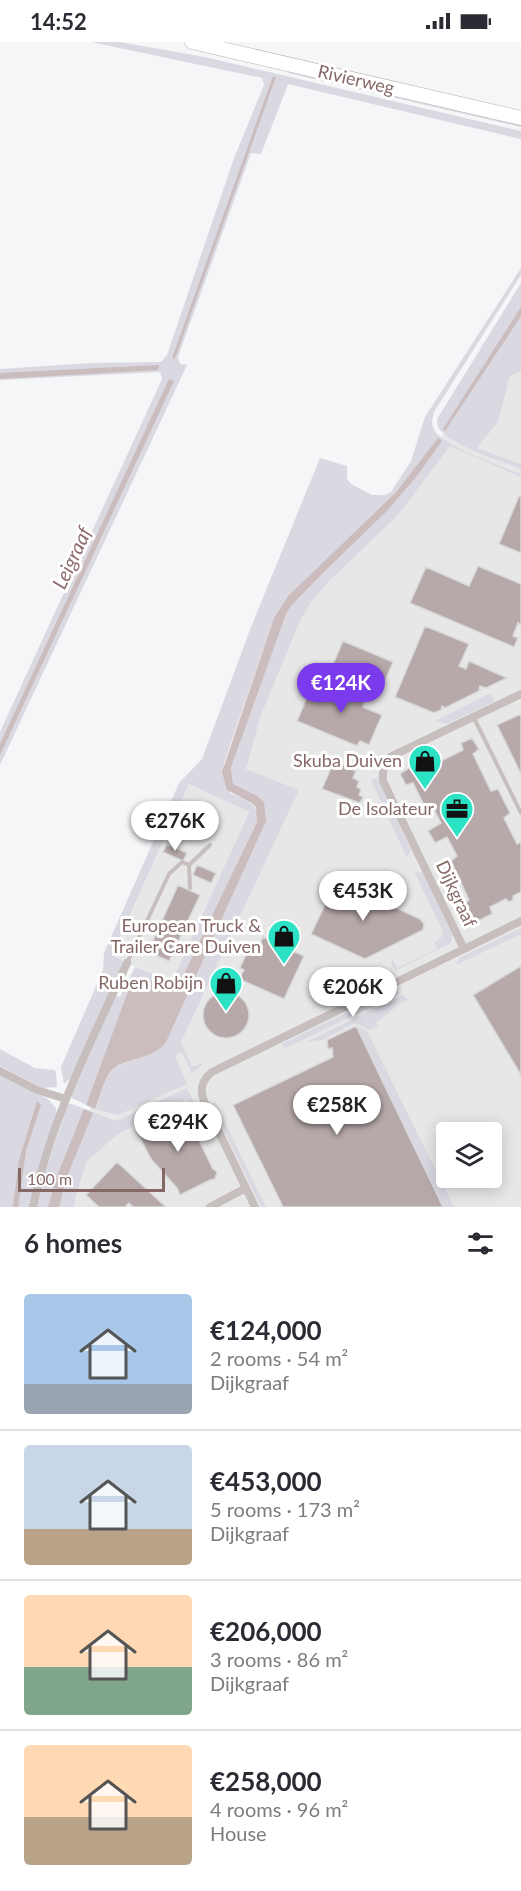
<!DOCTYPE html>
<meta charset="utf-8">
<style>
body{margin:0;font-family:Lato,sans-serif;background:#f2f2f3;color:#2b2b33;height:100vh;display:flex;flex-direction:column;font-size:22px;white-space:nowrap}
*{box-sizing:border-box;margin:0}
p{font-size:20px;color:#7c7c81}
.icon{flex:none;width:33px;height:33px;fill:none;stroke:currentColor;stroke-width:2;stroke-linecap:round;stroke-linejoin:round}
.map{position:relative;height:1165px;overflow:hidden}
.sheet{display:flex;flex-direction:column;background:#fff;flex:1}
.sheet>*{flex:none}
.buttons{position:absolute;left:436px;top:1080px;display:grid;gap:12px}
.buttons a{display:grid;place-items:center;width:66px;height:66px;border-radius:6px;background:#fff;box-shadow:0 3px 15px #0003;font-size:30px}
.scale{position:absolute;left:18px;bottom:15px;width:147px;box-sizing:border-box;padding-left:6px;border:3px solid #866967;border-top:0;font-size:16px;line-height:21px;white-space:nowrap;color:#866967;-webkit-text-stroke:4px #fff;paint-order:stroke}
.price{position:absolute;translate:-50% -51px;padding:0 14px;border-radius:21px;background:#fff;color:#222;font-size:20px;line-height:39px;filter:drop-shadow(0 2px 3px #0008)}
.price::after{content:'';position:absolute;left:50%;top:36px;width:18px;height:14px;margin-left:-9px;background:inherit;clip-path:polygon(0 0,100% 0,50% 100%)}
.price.on{background:#7c3aed;color:#fff}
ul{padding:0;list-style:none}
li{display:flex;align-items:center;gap:18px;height:150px;padding:0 24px}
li+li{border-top:2px solid #e1e1e2}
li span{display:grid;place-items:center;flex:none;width:168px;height:120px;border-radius:6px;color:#555}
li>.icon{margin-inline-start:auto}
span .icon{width:72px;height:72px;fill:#fffc;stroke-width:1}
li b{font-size:26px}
h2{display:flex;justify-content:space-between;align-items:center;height:72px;padding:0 24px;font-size:26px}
.status{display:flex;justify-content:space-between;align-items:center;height:42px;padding:0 30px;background:#fff;direction:ltr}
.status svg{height:16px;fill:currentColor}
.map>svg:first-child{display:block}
.built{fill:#e8e7e8;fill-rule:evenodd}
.green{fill:#dad9e2}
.water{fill:#cbbcbe}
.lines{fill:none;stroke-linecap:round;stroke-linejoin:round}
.stream{stroke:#cbbcbe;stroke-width:3}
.building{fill:#b7a9a9;stroke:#d7d8d9;stroke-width:1.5}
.primary-casing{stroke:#bbb2b2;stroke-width:15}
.lane{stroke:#c7bfbe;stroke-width:4}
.street{stroke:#c7bfbe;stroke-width:8}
.primary{stroke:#fff;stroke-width:14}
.labels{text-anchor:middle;stroke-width:6;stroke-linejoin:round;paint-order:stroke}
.street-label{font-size:18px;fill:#866967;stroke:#fff}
.poi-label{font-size:18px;fill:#866967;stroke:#fff;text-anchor:end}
.water-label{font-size:20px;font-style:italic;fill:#8f6d71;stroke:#fff}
</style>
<div class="status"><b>14:52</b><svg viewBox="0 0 49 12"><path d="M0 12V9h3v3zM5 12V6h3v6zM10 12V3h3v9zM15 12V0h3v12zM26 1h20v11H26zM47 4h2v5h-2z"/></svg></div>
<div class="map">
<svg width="521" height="1165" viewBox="0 0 521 1165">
<rect width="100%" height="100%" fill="#f5f6f8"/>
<path class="built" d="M521 269V1165H54L60 1140 92 1061 181 950 263 777 231 746 277 578 393 458 440 397ZM447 1090H492V1136H447Z
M189 742 249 770 172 941 112 914Z"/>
<path class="green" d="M91 0H119L205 15 521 89V97L288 42 261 112 251 111 178 315 180 322 187 323 0 723V690L162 337 160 330 0 338V327L91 321 161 320 167 313 233 119 264 43 262 36Z
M291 29 521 82V85L288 31Z
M521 226V233L434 370C432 377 431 383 435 389 444 404 503 425 521 432V435L450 404 398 473 327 541 311 560 299 581 261 673 246 727 299 748 181 1000 192 1025 203 1021V1022L192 1031 182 1011 175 1013 187 1042 118 1073 95 1067C100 1056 103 1041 110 1031 120 1017 149 1017 162 1005L266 779 261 757 233 742 231 726 286 572 291 564 323 531 387 469 417 434 442 399 438 397 396 450 288 554 274 576 224 721 230 751C245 757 260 761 257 780L179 942 172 946 136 937 86 1063 72 1056 71 1054 115 953 120 955 135 925 172 940 249 770 189 742 112 913 125 920 71 1036 64 1042 61 1025 103 928 104 911 179 741 202 717 251 585 320 416 347 424V437L351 442 372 453H385L391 450 411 419 425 375Z
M521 241V329L510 334 498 380 477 406 521 422V427C498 418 460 406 442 390 438 387 437 383 437 377Z
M491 651 495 659 447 682 435 679Z
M377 736 411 808 407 816 371 738Z
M414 829 423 831 452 892 451 901 395 929 391 921 393 918 397 926 437 907 434 900C440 898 444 894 442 888Z
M521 886V892L456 923 459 916Z
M393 948 400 951 286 1006 283 1005 282 1002Z
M403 953 408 958 399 962 376 981 378 985 369 988 355 981 322 998 306 1000Z
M356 984 367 989 454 1165H443Z
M0 1007 35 1026 54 1028 56 1030 57 1045 42 1046 0 1024Z
M0 1033 48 1057 56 1066 57 1073 31 1165H0Z
M187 1046 195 1062 191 1064 187 1057 118 1092 87 1119 76 1153 74 1165H35L40 1145 68 1062H72L116 1079Z
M215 1060 266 1165H261L211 1062Z"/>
<path class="water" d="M521 265V274L445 389 443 387Z
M159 323 158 328 0 337V331Z
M169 337 174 339 0 713V702Z
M438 396 442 399 417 434 387 469 323 531 291 564 286 572 231 726 233 742 257 754 264 760 266 779 166 1000C152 1019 127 1014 112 1028 105 1035 99 1057 95 1067L86 1063 133 936C150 932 163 952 179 942L257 780 256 765 252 761 227 748 222 730 274 576 288 554 396 450Z
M37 1059 41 1063 26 1109 18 1165H13L19 1118Z
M84 1067 93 1071 66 1137 59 1165H48L57 1134Z"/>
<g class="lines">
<path class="stream" d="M174 315 274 36"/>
</g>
<path class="building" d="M519 454 521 455V511L499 502Z
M478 524 521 542V583L518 581 513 594 518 596 514 605 410 561 426 525 469 544Z
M425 584 469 602 459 624 466 627 469 619 507 636 486 646 480 644 479 647 481 648 445 666 442 664 441 668 434 671 395 655Z
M343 599 393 620 378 655 328 634Z
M333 636 368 651 363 665 382 673 369 703 360 699 357 704 297 679 308 653 318 657 322 648 327 650Z
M521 672V732L497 683Z
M472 696 479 707 473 712 491 749 498 747 510 771 504 776 517 802 521 800V850L513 854V858L509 860 506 857 490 865 492 872 474 881 463 862 469 858 451 819 457 814 447 795 435 801 428 789 441 781 431 762 425 765 413 741 406 743 400 732 412 724 417 731 463 708 461 701Z
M334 719 356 729 353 736 359 739 357 745 361 747 359 753 363 755 360 761 322 747Z
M167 802 187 811 183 819 163 810Z
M197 823 216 831 211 841 193 833Z
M337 838 420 877 424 882 423 888 365 917 311 892Z
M178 843 200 853 169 919 148 910Z
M263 895 304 914 284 957 239 937 244 928 240 926 249 905 257 908Z
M521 924V1033L473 953Z
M203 973a23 23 0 1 1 46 0a23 23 0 1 1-46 0Z
M356 984 443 1165H283L233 1063 333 1015 332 1006 328 1007 327 998Z
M177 1070 181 1077 187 1074 213 1127 217 1130 215 1137 210 1138 180 1153 177 1146 151 1117 137 1090Z
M117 1120 166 1165H133L129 1161 125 1165H99L86 1153Z"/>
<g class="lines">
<defs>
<path id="primary" d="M192 0 521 76"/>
</defs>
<use href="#primary" class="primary-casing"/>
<path class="lane" d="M474 676 521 771
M189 823 210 803
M127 921 169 832 182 820 189 823 190 846"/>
<path class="street" d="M464 907 521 879
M0 1029 37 1048 66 1057
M33 1165C50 1079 91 1000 127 921
M210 1165 246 1146
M255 1165 204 1059C199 1047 202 1038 212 1030L464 907 383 739C382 728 384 720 392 714L521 652"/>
<use href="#primary" class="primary"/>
</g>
<defs>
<symbol id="shop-pin" viewBox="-11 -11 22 30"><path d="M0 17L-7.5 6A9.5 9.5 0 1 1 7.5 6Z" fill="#2be2c4" stroke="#fff"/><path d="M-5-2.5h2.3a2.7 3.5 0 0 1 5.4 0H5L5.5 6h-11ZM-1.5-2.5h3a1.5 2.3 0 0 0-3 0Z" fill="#111"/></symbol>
<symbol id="office-pin" viewBox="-11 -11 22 30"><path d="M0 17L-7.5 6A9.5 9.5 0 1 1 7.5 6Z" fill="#2be2c4" stroke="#fff"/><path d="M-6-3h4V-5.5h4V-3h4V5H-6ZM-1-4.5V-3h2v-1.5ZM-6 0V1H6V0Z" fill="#111"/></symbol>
</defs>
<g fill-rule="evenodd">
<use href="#shop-pin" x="406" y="700" width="38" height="52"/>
<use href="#office-pin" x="438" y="748" width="38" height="52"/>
<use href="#shop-pin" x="265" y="875" width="38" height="52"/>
<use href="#shop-pin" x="207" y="922" width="38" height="52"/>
</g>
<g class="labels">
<g class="street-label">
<text transform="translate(356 38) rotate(13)" y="6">Rivierweg</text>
<text transform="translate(456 852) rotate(65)" y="6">Dijkgraaf</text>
</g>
<g class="poi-label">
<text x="402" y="725">Skuba Duiven</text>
<text x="434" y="773">De Isolateur</text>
<text x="261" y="890">European Truck &amp;<tspan x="261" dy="21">Trailer Care Duiven</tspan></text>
<text x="203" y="947">Ruben Robijn</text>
</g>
<g class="water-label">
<text transform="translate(72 516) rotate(-65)" y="7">Leigraaf</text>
</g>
</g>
</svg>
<div class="buttons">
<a><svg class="icon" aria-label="layers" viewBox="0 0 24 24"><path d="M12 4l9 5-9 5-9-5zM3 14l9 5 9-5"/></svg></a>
</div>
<div class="scale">100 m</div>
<b class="price on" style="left:341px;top:672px">€124K</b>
<b class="price" style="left:175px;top:810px">€276K</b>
<b class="price" style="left:363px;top:880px">€453K</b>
<b class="price" style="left:353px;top:976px">€206K</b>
<b class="price" style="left:337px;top:1094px">€258K</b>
<b class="price" style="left:178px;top:1111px">€294K</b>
</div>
<section class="sheet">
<h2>6 homes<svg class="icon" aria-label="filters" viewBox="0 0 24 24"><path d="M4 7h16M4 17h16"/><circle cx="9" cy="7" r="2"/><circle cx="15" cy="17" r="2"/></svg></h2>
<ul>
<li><span style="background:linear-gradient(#a9c7e8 75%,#9aa5b1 0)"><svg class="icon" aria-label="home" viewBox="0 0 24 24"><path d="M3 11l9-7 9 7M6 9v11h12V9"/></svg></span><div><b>€124,000</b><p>2 rooms · 54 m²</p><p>Dijkgraaf</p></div></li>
<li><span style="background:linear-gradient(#c9d6e8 70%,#b9a48a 0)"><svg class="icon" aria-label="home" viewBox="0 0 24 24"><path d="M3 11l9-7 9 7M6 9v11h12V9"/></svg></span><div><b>€453,000</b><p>5 rooms · 173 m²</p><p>Dijkgraaf</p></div></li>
<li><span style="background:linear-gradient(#ffd9b3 60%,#7fa58c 0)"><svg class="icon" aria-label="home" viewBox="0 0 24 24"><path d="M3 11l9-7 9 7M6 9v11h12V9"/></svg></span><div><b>€206,000</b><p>3 rooms · 86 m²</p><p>Dijkgraaf</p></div></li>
<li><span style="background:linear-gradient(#ffd9b3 60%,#b9a48a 0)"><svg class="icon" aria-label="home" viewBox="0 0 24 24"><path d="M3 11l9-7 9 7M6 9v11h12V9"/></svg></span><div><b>€258,000</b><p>4 rooms · 96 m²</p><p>House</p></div></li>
</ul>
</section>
